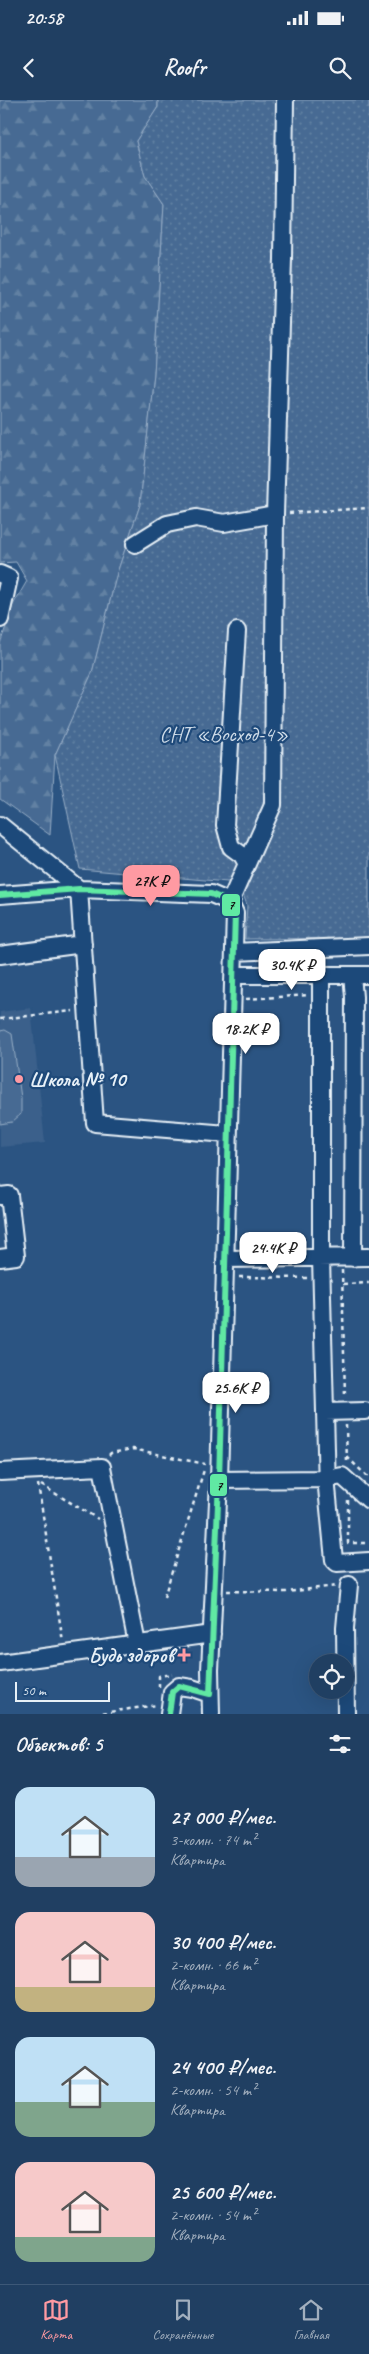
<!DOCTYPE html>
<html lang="ru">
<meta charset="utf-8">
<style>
body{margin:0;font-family:Caveat,sans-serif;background:#2d4a6b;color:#f1f3f6;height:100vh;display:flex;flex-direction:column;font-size:19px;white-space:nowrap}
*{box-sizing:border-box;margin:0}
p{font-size:16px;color:#a2afbe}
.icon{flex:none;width:28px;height:28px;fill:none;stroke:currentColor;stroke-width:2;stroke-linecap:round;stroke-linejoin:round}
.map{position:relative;height:1614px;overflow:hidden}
.sheet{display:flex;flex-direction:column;background:#203f62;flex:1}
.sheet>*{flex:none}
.controls{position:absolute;left:309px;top:1554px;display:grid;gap:10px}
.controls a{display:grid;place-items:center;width:45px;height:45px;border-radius:50%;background:#203f62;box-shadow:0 5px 20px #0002,0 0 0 1px #3d5877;font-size:25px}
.scale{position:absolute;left:15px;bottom:12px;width:95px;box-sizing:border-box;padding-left:5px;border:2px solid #e8f1f8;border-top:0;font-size:14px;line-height:18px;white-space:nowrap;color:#e8f1f8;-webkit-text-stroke:4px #1f4a7a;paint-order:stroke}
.price{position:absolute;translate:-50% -42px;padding:0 11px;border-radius:10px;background:#fff;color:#222;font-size:16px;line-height:32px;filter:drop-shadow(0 1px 2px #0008)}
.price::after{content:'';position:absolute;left:50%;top:30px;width:15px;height:11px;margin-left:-8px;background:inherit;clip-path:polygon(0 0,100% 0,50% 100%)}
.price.on{background:#ff9aa2;color:#111}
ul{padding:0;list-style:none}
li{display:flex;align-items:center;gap:15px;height:125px;padding:0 15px}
li span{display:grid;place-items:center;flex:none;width:140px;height:100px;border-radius:15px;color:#555}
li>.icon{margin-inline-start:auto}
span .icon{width:60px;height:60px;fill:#fffc;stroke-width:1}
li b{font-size:21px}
h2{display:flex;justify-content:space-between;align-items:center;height:60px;padding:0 15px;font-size:21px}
.status{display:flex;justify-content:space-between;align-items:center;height:35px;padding:0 25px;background:#203f62;direction:ltr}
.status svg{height:14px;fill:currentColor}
header{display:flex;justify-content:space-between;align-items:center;height:65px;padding:0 15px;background:#203f62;font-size:22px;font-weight:700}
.tab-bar{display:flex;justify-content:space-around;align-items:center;height:70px;border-top:1px solid #3d5877;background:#203f62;font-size:14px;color:#a2afbe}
.tab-bar a{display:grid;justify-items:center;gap:2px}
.tab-bar .on{color:#ff9aa2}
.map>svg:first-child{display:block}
.built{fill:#3a608b}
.forest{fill:url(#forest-firs);stroke:#98aec6}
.park{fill:url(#park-dots);stroke:#98aec6}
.pitch{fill:#476b93;stroke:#98aec6}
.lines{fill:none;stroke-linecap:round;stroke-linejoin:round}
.minor-casing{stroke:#e8f1f8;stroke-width:20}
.path{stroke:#e8f1f8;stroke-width:2.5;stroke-dasharray:4 4;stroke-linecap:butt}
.minor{stroke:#1f4a7a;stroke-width:16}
.bus-1-casing{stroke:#1f4a7a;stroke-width:10}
.bus-1{stroke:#60e9a3;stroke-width:6}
.poi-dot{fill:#ff9aa2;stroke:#1f4a7a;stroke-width:2}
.labels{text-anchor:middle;stroke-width:4.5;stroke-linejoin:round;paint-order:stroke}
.park-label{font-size:21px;fill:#d0dde9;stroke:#1f4a7a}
.poi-label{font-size:21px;font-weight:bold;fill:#e8f1f8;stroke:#1f4a7a;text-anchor:start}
.line-badge{stroke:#1f4a7a;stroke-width:2}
.pale-badge-label{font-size:14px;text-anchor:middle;font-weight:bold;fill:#111}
</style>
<div class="status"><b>20:58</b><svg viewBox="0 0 49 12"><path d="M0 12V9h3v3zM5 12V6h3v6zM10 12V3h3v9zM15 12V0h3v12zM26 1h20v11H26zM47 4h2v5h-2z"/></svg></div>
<header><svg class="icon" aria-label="back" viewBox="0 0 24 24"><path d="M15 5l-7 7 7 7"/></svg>Roofr<svg class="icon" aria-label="search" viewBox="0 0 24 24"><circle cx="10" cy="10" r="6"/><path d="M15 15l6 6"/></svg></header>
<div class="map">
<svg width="369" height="1614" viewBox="0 0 369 1614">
<defs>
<pattern id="forest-firs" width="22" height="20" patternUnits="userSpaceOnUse" patternTransform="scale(1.25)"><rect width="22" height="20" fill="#476b93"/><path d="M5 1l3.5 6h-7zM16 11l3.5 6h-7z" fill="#6281a3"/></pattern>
<pattern id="park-dots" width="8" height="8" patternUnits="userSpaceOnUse" patternTransform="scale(1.25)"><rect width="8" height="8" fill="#476b93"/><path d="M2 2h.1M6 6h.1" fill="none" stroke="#6281a3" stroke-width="1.8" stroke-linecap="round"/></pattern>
</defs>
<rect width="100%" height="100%" fill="#2b5482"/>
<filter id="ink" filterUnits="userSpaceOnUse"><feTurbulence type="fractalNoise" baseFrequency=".02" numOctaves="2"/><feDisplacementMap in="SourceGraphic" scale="10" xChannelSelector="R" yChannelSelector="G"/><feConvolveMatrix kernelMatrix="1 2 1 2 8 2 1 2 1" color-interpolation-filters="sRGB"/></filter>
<g filter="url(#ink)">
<path class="built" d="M31 908 45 1043 0 1047V912Z"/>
<path class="forest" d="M0 0H158V7L136 41 145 76 164 104 154 274 140 405 117 473 92 573 55 655 50 735 0 699V544L13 505 27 481 16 462 0 463Z"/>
<path class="park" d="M158 0H369V838L245 839 247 805 239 783 80 769 55 655 92 573 117 473 140 405 154 274 164 104 145 76 136 41 158 7Z"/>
<path class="pitch" d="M5 930 12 934 21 998V1014L12 1022 0 1024V931Z"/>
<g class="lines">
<defs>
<path id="minor" d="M135 444 167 424 196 418 224 423 275 414
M0 474 9 478 0 519
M237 531 225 725 231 747 242 755 247 764
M0 725 79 789 95 1023 227 1034
M0 795 79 789 211 794 230 802 235 813 219 1380 210 1570 211 1614
M230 802 273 705 275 414 283 159 285 0
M234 852 369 846
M0 855 83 844
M234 875H369
M321 875V1158L327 1388 334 1460 337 1463 369 1461
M352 875 354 897 353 1158
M0 1096 9 1095 16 1156 0 1158
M225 1159 369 1157
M325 1312 365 1311
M0 1372 102 1367 137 1544
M219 1380 327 1379 342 1376 369 1400
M0 1563 212 1534
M169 1614 172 1592 179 1586 192 1588 210 1594
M346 1614 345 1528 349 1485"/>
</defs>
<use href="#minor" class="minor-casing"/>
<path class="path" d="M289 413 369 408
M246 899 308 895
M0 919 73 911
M342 1170 345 1297
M239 1177 309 1178
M343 1184 369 1183
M346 1325 347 1364
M109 1355 111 1353 133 1349 205 1364
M347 1357 369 1378
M38 1384 63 1542
M41 1385 98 1419
M348 1400V1443H369
M227 1491 286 1492 336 1486
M164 1497 204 1370
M159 1587V1576L172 1574
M95 1614 157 1605"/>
<use href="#minor" class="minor"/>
<defs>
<path id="bus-1" d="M0 795 79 789 211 794 230 802 235 813 219 1380 210 1594 179 1586 172 1592 169 1614"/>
</defs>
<use href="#bus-1" class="bus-1-casing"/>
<use href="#bus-1" class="bus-1"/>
</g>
</g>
<g class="poi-dot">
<circle cx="19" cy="979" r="5"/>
<path d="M181.5 1547.5h5v5h5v5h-5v5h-5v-5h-5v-5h5z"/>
</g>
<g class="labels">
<g class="park-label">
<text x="224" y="641">СНТ «Восход-4»</text>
</g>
<g class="poi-label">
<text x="29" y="986">Школа № 10</text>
<text x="174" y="1562" text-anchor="end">Будь здоров</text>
</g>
</g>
<g class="line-badge">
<rect x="221" y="793" width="20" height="24" rx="5" fill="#60e9a3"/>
<rect x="209" y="1373" width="19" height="24" rx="5" fill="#60e9a3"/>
</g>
<g class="pale-badge-label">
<text x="231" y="809">7</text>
<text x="219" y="1390">7</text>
</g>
</svg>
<div class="controls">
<a><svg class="icon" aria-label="locate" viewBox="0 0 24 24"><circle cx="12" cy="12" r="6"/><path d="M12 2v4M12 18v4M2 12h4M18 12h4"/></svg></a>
</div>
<div class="scale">50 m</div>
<b class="price on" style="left:151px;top:807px">27K ₽</b>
<b class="price" style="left:292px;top:891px">30.4K ₽</b>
<b class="price" style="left:246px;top:955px">18.2K ₽</b>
<b class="price" style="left:273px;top:1174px">24.4K ₽</b>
<b class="price" style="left:236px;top:1314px">25.6K ₽</b>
</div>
<section class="sheet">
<h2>Объектов: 5<svg class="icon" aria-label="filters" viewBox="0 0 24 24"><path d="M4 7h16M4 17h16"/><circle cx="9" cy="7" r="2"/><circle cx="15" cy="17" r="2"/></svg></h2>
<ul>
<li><span style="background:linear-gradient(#bfe0f5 70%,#9aa5b1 0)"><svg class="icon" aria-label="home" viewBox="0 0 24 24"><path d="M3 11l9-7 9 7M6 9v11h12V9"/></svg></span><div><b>27 000 ₽/мес.</b><p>3-комн. · 74 m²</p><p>Квартира</p></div></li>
<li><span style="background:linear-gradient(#f6c9c9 75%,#c2b280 0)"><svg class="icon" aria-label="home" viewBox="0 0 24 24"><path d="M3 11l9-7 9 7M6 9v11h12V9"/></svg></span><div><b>30 400 ₽/мес.</b><p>2-комн. · 66 m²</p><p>Квартира</p></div></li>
<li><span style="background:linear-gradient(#bfe0f5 65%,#7fa58c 0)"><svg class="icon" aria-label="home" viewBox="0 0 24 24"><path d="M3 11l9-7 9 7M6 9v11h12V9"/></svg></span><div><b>24 400 ₽/мес.</b><p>2-комн. · 54 m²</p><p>Квартира</p></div></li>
<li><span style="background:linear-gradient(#f6c9c9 75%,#7fa58c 0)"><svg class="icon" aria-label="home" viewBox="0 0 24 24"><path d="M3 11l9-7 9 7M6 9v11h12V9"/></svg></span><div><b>25 600 ₽/мес.</b><p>2-комн. · 54 m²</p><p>Квартира</p></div></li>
</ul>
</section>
<nav class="tab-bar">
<a class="on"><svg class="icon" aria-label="map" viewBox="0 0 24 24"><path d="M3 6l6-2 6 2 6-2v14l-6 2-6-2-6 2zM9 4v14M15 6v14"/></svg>Карта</a>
<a><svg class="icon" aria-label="saved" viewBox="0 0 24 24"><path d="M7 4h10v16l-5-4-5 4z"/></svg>Сохранённые</a>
<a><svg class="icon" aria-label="home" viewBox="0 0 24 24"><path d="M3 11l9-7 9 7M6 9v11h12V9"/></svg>Главная</a>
</nav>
